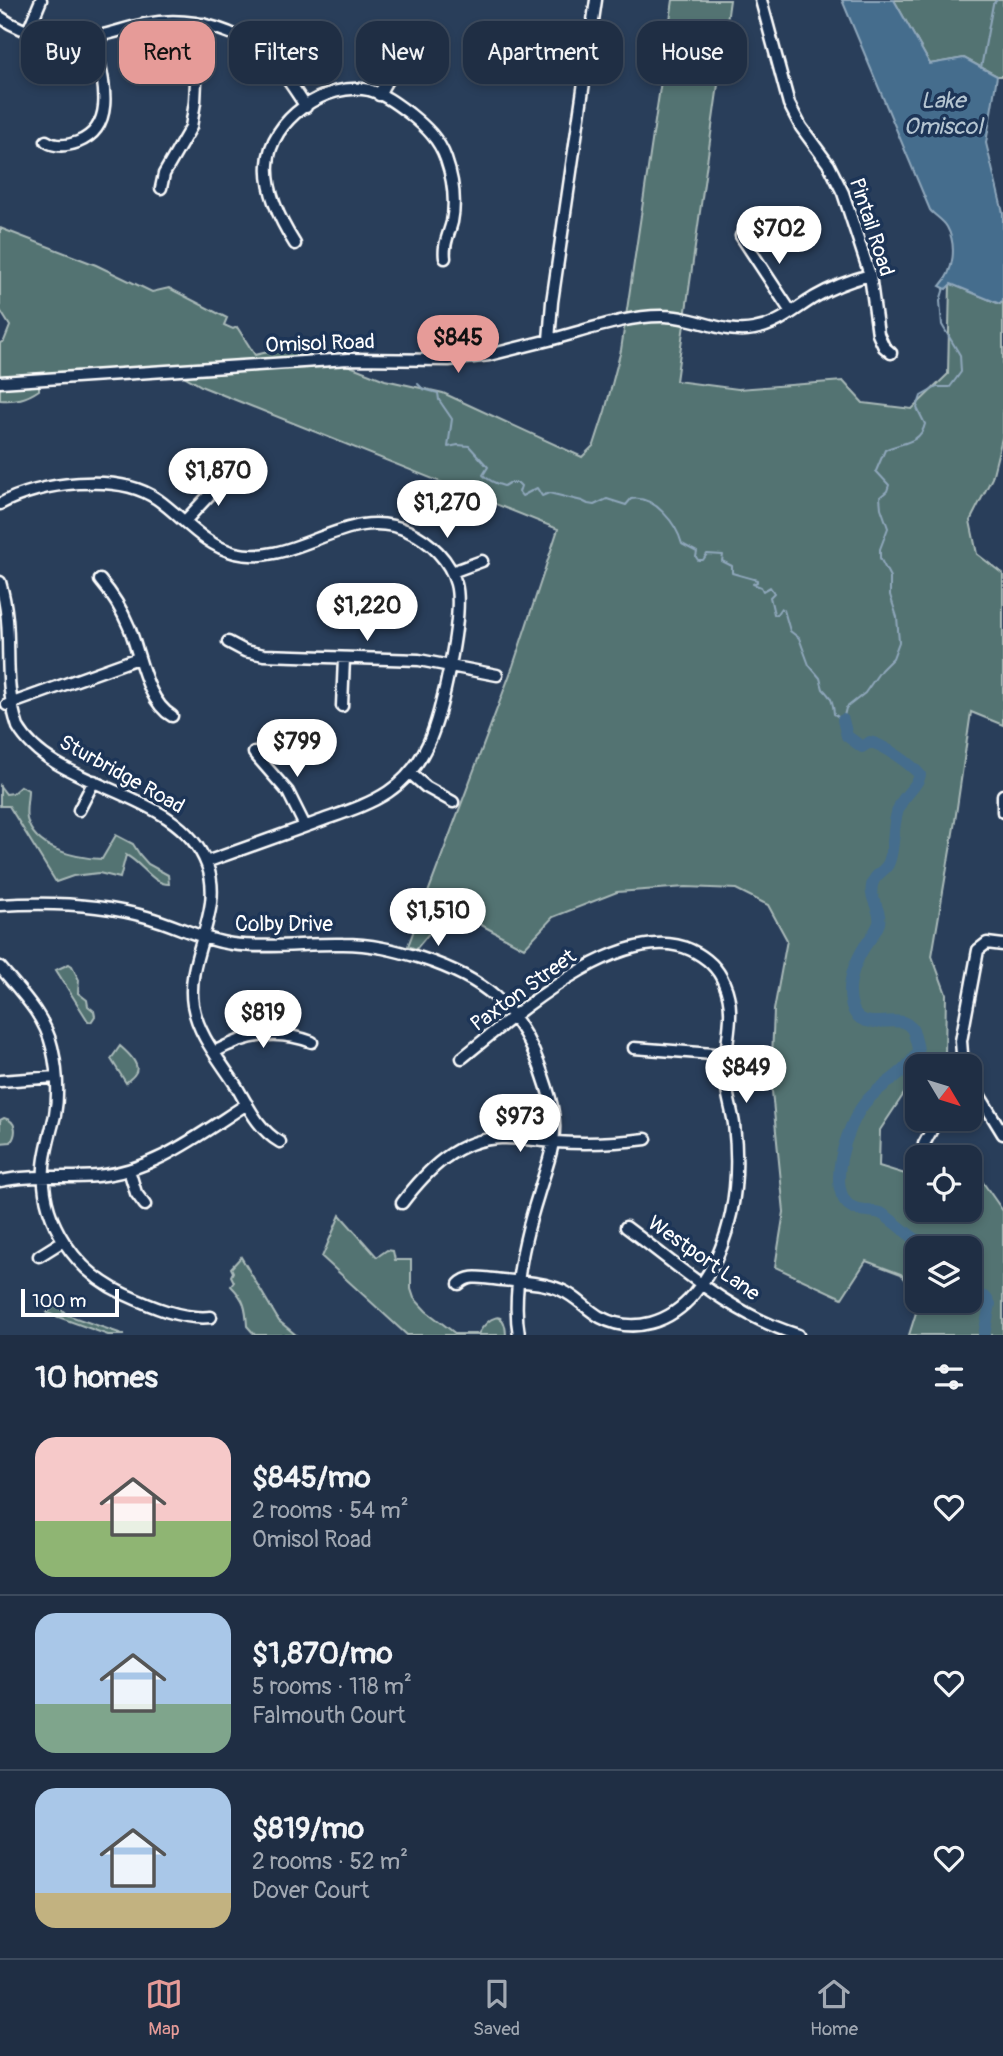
<!DOCTYPE html>
<meta charset="utf-8">
<style>
body{margin:0;font-family:Pangolin,sans-serif;background:#27364b;color:#f1f3f6;height:100vh;display:flex;flex-direction:column;font-size:26px;white-space:nowrap}
*{box-sizing:border-box;margin:0}
p{font-size:23px;color:#a1a8b2}
.icon{flex:none;width:38px;height:38px;fill:none;stroke:currentColor;stroke-width:2;stroke-linecap:round;stroke-linejoin:round}
.map{position:relative;height:1335px;overflow:hidden}
.drawer{display:flex;flex-direction:column;background:#1f2e44;flex:1}
.drawer>*{flex:none}
.top-card{position:absolute;left:21px;top:21px;width:962px;height:63px;display:flex;gap:14px}
.needle{width:46px;rotate:128deg}
.tools{position:absolute;left:905px;top:1054px;display:grid;gap:14px}
.tools a{display:grid;place-items:center;width:77px;height:77px;border-radius:14px;background:#1f2e44;box-shadow:0 4px 10px #0003,0 0 0 2px #3c4a5d;font-size:35px}
.scale{position:absolute;left:21px;bottom:18px;width:98px;box-sizing:border-box;padding-left:7px;border:4px solid #fff;border-top:0;font-size:19px;line-height:24px;white-space:nowrap;color:#fff;-webkit-text-stroke:5px #1d3557;paint-order:stroke}
.price{position:absolute;translate:-50% -60px;padding:0 16px;border-radius:24px;background:#fff;color:#222;font-size:23px;line-height:46px;filter:drop-shadow(0 2px 4px #0008)}
.price::after{content:'';position:absolute;left:50%;top:42px;width:21px;height:16px;margin-left:-10px;background:inherit;clip-path:polygon(0 0,100% 0,50% 100%)}
.price.selected{background:#e69b98;color:#111}
ul{padding:0;list-style:none}
li{display:flex;align-items:center;gap:21px;height:175px;padding:0 35px}
li+li{border-top:2px solid #3c4a5d}
li span{display:grid;place-items:center;flex:none;width:196px;height:140px;border-radius:21px;color:#555}
li>.icon{margin-inline-start:auto}
span .icon{width:84px;height:84px;fill:#fffc;stroke-width:1}
li b{font-size:30px}
h2{display:flex;justify-content:space-between;align-items:center;height:84px;padding:0 35px;font-size:30px}
.chip{padding:0 24px;border-radius:21px;background:#1f2e44;box-shadow:0 4px 10px #0003,0 0 0 2px #3c4a5d;font-size:24px;line-height:63px}
.chip.selected{background:#e69b98;color:#111}
.menu{display:flex;justify-content:space-around;align-items:center;height:98px;border-top:2px solid #3c4a5d;background:#1f2e44;font-size:19px;color:#a1a8b2}
.menu a{display:grid;justify-items:center;gap:4px}
.menu .selected{color:#e69b98}
.map>svg:first-child{display:block}
.green{fill:#537372;stroke:#a9b9b8;stroke-width:2}
.water{fill:#456d8d;stroke:#8fa7bb;stroke-width:2}
.lines{fill:none;stroke-linecap:round;stroke-linejoin:round}
.stream{stroke:#8fa7bb;stroke-width:2}
.river{stroke:#456d8d;stroke-width:12}
.minor-casing{stroke:#fff;stroke-width:15}
.minor{stroke:#1d3557;stroke-width:10}
.labels{text-anchor:middle;stroke-width:7;stroke-linejoin:round;paint-order:stroke}
.street-label{font-size:21px;fill:#fff;stroke:#1d3557}
.water-label{font-size:23px;font-style:italic;fill:#b5c5d1;stroke:#1d3557}
</style>
<div class="map">
<svg width="1003" height="1335" viewBox="0 0 1003 1335">
<rect width="100%" height="100%" fill="#293e5a"/>
<filter id="ink" filterUnits="userSpaceOnUse"><feTurbulence type="fractalNoise" baseFrequency=".0143" numOctaves="2"/><feDisplacementMap in="SourceGraphic" scale="14" xChannelSelector="R" yChannelSelector="G"/><feConvolveMatrix kernelMatrix="1 2 1 2 8 2 1 2 1" color-interpolation-filters="sRGB"/></filter>
<g filter="url(#ink)">
<path class="green" d="M673 0H730L676 381 738 389 843 381 863 403 912 409 948 374 950 283 1000 304 1003 300V434L992 478 970 521 977 554 1003 574V725L971 712 955 821 932 956 946 994 945 1056 930 1066H917V1074L880 1130 879 1166 908 1175 917 1171V1209H970V1164L1003 1211V1335H909L920 1300H970V1248H917V1295L901 1274 866 1261 842 1298 775 1267 784 1212 771 1081 774 1010 787 940 768 905 736 889 686 887 617 892 553 917 524 948 450 908 416 949 408 946 513 666 558 529 203 387 165 365 0 376V343L4 341 10 326 0 310V228L96 265 152 292 169 288 227 318 224 325 233 329 237 327 255 355 297 345 385 380 443 393 582 457 594 445 605 411 621 350Z
M894 0H1003V76H997L964 58 930 64Z
M39 385V390C26 399 16 401 0 400V387Z
M0 786 6 794 13 793 21 786 28 790C28 800 25 810 27 819 34 849 75 858 102 859L116 835 133 844 140 855 148 864 168 875 169 884C152 884 142 863 126 855L120 878 99 873 73 876 56 882 9 806H0Z
M69 964 72 966 79 980 78 993 87 1000 88 1006 94 1011 95 1016 91 1022 88 1021 56 970Z
M120 1046C127 1052 143 1066 134 1075 132 1078 128 1080 126 1083L111 1059Z
M4 1118C17 1121 17 1133 11 1142L0 1143V1120Z
M340 1215 377 1257 387 1250 393 1251 395 1260H411V1289L414 1298 426 1311 456 1334H478C488 1318 505 1306 506 1335H407L322 1257Z
M241 1257 279 1321 296 1335H255L247 1326C246 1308 245 1300 231 1286L234 1282 231 1276 233 1272 231 1268Z
M55 1306 59 1307 67 1315 125 1335H108L47 1313Z"/>
<path class="water" d="M842 0H894L930 64 964 58 997 76 986 143 1003 213V300L1000 304 951 284 946 289 940 286C954 271 957 245 947 227 943 220 935 216 930 210Z"/>
<g class="lines">
<path class="stream" d="M981 68 993 4 997 0
M418 384 423 389 438 393 439 400 452 419 448 447 458 445 469 446 488 467 483 475C488 480 497 484 504 486L509 483H518L521 486 519 492 522 496 537 488 542 496 549 493 582 501 588 504 594 505 607 499 626 505 631 499C655 495 677 525 682 544L697 552 696 557 698 560H703L707 554 723 555 722 561 732 566V573L757 580V582L753 584 761 587 763 591 770 587 774 593 770 597 774 614 776 615 781 608 784 610 790 631 799 638 809 665 820 678 823 689C831 697 833 701 834 714L843 720 846 708 865 693 881 670 893 658 899 642 897 617 890 595V577L880 558V549L888 528 881 508 880 497 887 491 889 485 876 471 885 450C900 442 920 445 925 424L917 408 921 396 937 387H950L961 372 960 355 942 325 940 301 944 288"/>
<path class="river" d="M843 720 847 736 862 747 870 742C884 745 911 764 920 775 918 786 905 794 900 805 891 823 896 844 889 862 886 871 876 873 873 882 867 897 882 909 879 923 876 932 870 939 865 946 855 962 847 982 851 1002 859 1044 908 1001 915 1037 916 1042 918 1045 918 1052 903 1077 879 1084 864 1104 848 1124 823 1192 853 1208 863 1213 875 1209 884 1215 903 1228 912 1240 933 1248
M970 1291 986 1298 990 1304 984 1335"/>
<defs>
<path id="minor" d="M761 0 789 104 801 127 829 165 843 193 870 275 878 334 884 347 891 353
M0 17C27 36 65 43 98 36 114 33 129 27 145 24 193 15 245 30 278 67 288 79 297 93 306 107
M28 31 41 0
M379 95C391 70 404 56 429 44
M46 141C55 147 67 146 78 142 121 125 100 71 94 37
M161 188 164 174 191 127 195 102 197 60 203 24
M741 236 791 312
M295 244C281 222 266 191 268 164 270 120 326 81 369 90 384 94 398 105 410 114 426 127 439 139 446 159 453 179 456 201 452 222 449 234 443 244 445 258
M549 340C584 331 628 315 664 316 695 316 723 335 754 329 778 325 795 309 815 297 832 287 851 280 870 275
M0 382 348 359 449 360 489 355 549 340 552 302 596 0
M0 504C39 482 119 472 157 499 183 517 203 545 235 553 295 568 348 503 408 531 430 541 450 560 456 584 464 614 442 714 428 744 419 763 406 780 388 792 367 806 339 814 315 823 279 836 243 849 206 862
M185 521 229 474
M452 572 482 561
M100 580C112 594 122 610 129 627 140 653 146 701 172 716
M0 582C16 636 0 673 18 727 55 791 179 789 207 865 225 912 185 956 193 1005 198 1035 219 1059 235 1084 247 1104 258 1130 280 1142
M228 642 245 651 264 655 419 660 497 675
M7 705 138 658
M342 706 344 658
M254 753 288 792 305 826
M410 773 426 787 453 802
M1003 795V812
M79 810 94 781
M0 905C48 902 101 904 147 917 176 925 203 940 232 944 269 949 307 943 343 944 371 944 395 950 421 958 483 978 517 1005 540 1067 545 1082 551 1097 553 1113 558 1142 546 1167 538 1195 525 1236 511 1292 519 1335
M0 967C20 991 45 1016 52 1047 57 1069 59 1093 55 1115 51 1132 45 1150 44 1167 40 1221 76 1272 124 1294 150 1306 182 1320 211 1317
M634 1048 726 1055
M214 1052C247 1034 277 1029 312 1042
M963 1066 961 1041 978 950 987 943 1003 945
M970 1080 1003 1134
M0 1081 56 1077
M924 1144 938 1118
M129 1170 136 1193 145 1205
M0 1181C33 1174 64 1179 97 1176 154 1171 200 1134 247 1104
M402 1203C427 1170 457 1139 501 1138 519 1137 537 1141 555 1142 586 1144 615 1143 646 1139
M626 1227C681 1268 732 1315 798 1335
M39 1256 63 1241
M459 1284C469 1274 481 1278 494 1279 516 1282 541 1281 561 1290 576 1296 586 1309 600 1317 634 1335 671 1322 694 1294 733 1246 741 1183 734 1124 732 1110 727 1096 726 1082 721 1048 739 1017 724 983 718 968 706 957 691 950 622 918 513 1017 462 1058"/>
</defs>
<use href="#minor" class="minor-casing"/>
<use href="#minor" class="minor"/>
</g>
</g>
<g class="labels">
<g class="street-label">
<text transform="translate(872 227) rotate(72)" y="7">Pintail Road</text>
<text transform="translate(320 343) rotate(-2)" y="7">Omisol Road</text>
<text transform="translate(122 774) rotate(29)" y="7">Sturbridge Road</text>
<text x="284" y="931">Colby Drive</text>
<text transform="translate(523 990) rotate(-36)" y="7">Paxton Street</text>
<text transform="translate(704 1258) rotate(35)" y="7">Westport Lane</text>
</g>
<g class="water-label">
<text x="943" y="108">Lake<tspan x="943" dy="26">Omiscol</tspan></text>
</g>
</g>
</svg>
<div class="tools">
<a><svg class="needle" viewBox="-14 -14 28 28"><path d="M0-13l5 13h-10z" fill="#e53935"/><path d="M0 13l5-13h-10z" fill="#a1a8b2"/></svg></a>
<a><svg class="icon" aria-label="locate" viewBox="0 0 24 24"><circle cx="12" cy="12" r="6"/><path d="M12 2v4M12 18v4M2 12h4M18 12h4"/></svg></a>
<a><svg class="icon" aria-label="layers" viewBox="0 0 24 24"><path d="M12 4l9 5-9 5-9-5zM3 14l9 5 9-5"/></svg></a>
</div>
<div class="scale">100 m</div>
<b class="price" style="left:779px;top:266px">$702</b>
<b class="price selected" style="left:458px;top:375px">$845</b>
<b class="price" style="left:218px;top:508px">$1,870</b>
<b class="price" style="left:447px;top:540px">$1,270</b>
<b class="price" style="left:367px;top:643px">$1,220</b>
<b class="price" style="left:297px;top:779px">$799</b>
<b class="price" style="left:438px;top:948px">$1,510</b>
<b class="price" style="left:263px;top:1050px">$819</b>
<b class="price" style="left:746px;top:1105px">$849</b>
<b class="price" style="left:520px;top:1154px">$973</b>
<div class="top-card">
<a class="chip">Buy</a>
<a class="chip selected">Rent</a>
<a class="chip">Filters</a>
<a class="chip">New</a>
<a class="chip">Apartment</a>
<a class="chip">House</a>
</div>
</div>
<section class="drawer">
<h2>10 homes<svg class="icon" aria-label="filters" viewBox="0 0 24 24"><path d="M4 7h16M4 17h16"/><circle cx="9" cy="7" r="2"/><circle cx="15" cy="17" r="2"/></svg></h2>
<ul>
<li><span style="background:linear-gradient(#f6c9c9 60%,#8fb573 0)"><svg class="icon" aria-label="home" viewBox="0 0 24 24"><path d="M3 11l9-7 9 7M6 9v11h12V9"/></svg></span><div><b>$845/mo</b><p>2 rooms · 54 m²</p><p>Omisol Road</p></div><svg class="icon" aria-label="heart" viewBox="0 0 24 24"><path d="M12 20l-8-8c-3-5 5-10 8-4 3-6 11-1 8 4z"/></svg></li>
<li><span style="background:linear-gradient(#a9c7e8 65%,#7fa58c 0)"><svg class="icon" aria-label="home" viewBox="0 0 24 24"><path d="M3 11l9-7 9 7M6 9v11h12V9"/></svg></span><div><b>$1,870/mo</b><p>5 rooms · 118 m²</p><p>Falmouth Court</p></div><svg class="icon" aria-label="heart" viewBox="0 0 24 24"><path d="M12 20l-8-8c-3-5 5-10 8-4 3-6 11-1 8 4z"/></svg></li>
<li><span style="background:linear-gradient(#a9c7e8 75%,#c2b280 0)"><svg class="icon" aria-label="home" viewBox="0 0 24 24"><path d="M3 11l9-7 9 7M6 9v11h12V9"/></svg></span><div><b>$819/mo</b><p>2 rooms · 52 m²</p><p>Dover Court</p></div><svg class="icon" aria-label="heart" viewBox="0 0 24 24"><path d="M12 20l-8-8c-3-5 5-10 8-4 3-6 11-1 8 4z"/></svg></li>
</ul>
</section>
<nav class="menu">
<a class="selected"><svg class="icon" aria-label="map" viewBox="0 0 24 24"><path d="M3 6l6-2 6 2 6-2v14l-6 2-6-2-6 2zM9 4v14M15 6v14"/></svg>Map</a>
<a><svg class="icon" aria-label="saved" viewBox="0 0 24 24"><path d="M7 4h10v16l-5-4-5 4z"/></svg>Saved</a>
<a><svg class="icon" aria-label="home" viewBox="0 0 24 24"><path d="M3 11l9-7 9 7M6 9v11h12V9"/></svg>Home</a>
</nav>
